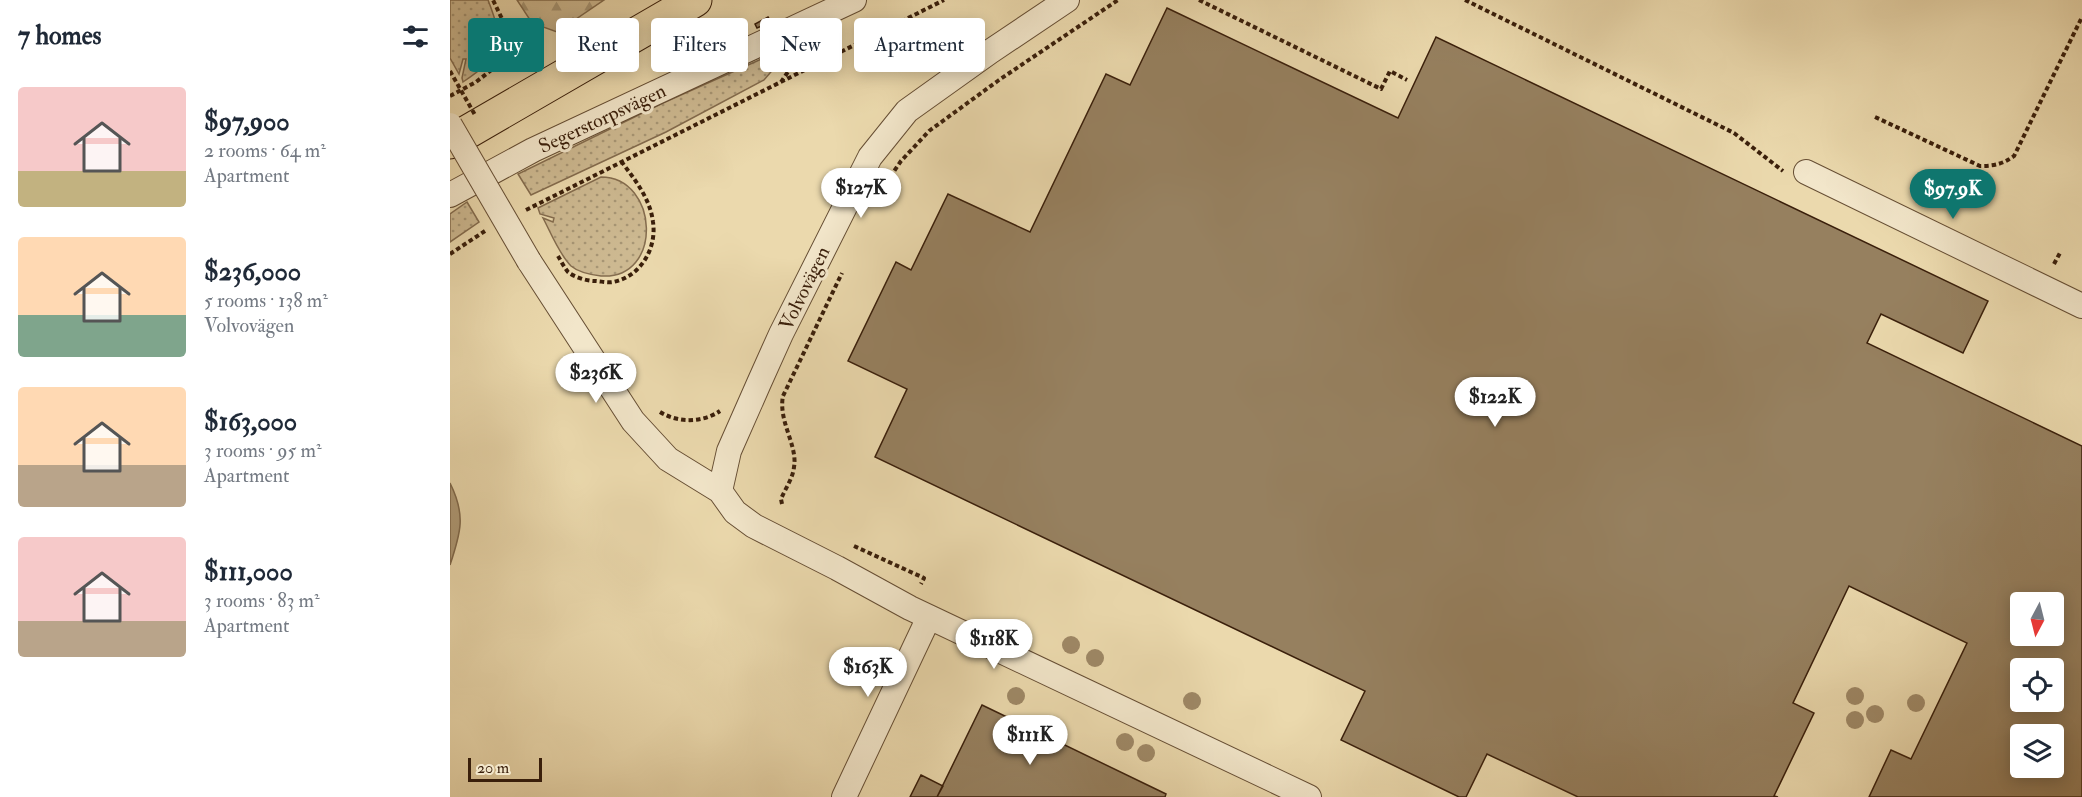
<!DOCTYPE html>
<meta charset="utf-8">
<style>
body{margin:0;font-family:"IM FELL Double Pica",serif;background:#f6f6f7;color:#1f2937;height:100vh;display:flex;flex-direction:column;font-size:22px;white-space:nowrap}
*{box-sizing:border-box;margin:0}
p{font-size:20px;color:#747a83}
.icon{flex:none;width:33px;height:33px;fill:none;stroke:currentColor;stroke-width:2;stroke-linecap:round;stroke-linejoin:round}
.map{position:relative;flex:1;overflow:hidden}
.drawer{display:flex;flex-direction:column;background:#fff;width:450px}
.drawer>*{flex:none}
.guide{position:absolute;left:18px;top:18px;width:570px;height:54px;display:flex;gap:12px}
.needle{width:39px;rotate:187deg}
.controls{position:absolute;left:1560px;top:592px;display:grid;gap:12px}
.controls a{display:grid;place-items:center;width:54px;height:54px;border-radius:6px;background:#fff;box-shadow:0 3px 15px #0003;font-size:30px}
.scale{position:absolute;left:18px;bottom:15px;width:74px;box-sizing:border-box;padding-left:6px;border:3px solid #3a1f0b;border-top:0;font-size:16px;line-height:21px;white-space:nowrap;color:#3a1f0b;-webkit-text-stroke:4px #f2e6ca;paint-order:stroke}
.price{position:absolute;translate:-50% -51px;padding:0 14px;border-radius:21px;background:#fff;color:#222;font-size:20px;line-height:39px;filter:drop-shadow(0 2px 3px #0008)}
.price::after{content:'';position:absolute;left:50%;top:36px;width:18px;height:14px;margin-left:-9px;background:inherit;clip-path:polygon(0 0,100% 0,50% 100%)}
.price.active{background:#0f766e;color:#fff}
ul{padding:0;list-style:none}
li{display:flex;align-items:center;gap:18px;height:150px;padding:0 18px}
li span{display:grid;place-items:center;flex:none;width:168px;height:120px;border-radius:6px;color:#555}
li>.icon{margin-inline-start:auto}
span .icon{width:72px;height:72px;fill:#fffc;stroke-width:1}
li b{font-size:26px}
h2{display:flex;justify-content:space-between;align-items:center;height:72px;padding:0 18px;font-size:26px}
.tag{padding:0 21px;border-radius:6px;background:#fff;box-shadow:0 3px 15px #0003;font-size:21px;line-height:54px}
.tag.active{background:#0f766e;color:#fff}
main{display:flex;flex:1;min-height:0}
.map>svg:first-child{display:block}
.grass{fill:url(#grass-dots);stroke:#846c4e;stroke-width:1.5}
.forest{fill:url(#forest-firs);stroke:#846c4e;stroke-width:1.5}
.water{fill:#af9a76;stroke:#80694b;stroke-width:1.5}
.building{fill:#96805f;stroke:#3a1f0b;stroke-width:1.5;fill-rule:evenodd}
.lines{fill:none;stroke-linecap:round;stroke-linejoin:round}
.street-casing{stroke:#664e34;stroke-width:26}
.highway-casing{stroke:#3a1f0b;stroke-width:35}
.path{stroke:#3a1f0b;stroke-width:4;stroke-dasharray:4.5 3;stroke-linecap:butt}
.street{stroke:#f2e6ca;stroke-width:24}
.highway{stroke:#ebd9ad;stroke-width:33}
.street-bridge-casing{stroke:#664e34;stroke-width:26;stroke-linecap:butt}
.path-bridge{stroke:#3a1f0b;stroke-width:4;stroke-dasharray:4.5 3;stroke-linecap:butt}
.street-bridge{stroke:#f2e6ca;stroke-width:24}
.tree{fill:#9e8866}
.labels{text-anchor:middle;stroke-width:6;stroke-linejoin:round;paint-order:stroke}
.street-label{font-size:20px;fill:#3a1f0b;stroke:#f2e6ca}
</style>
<main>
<section class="drawer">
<h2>7 homes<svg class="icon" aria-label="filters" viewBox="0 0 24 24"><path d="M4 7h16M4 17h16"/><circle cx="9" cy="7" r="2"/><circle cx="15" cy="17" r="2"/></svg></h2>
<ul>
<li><span style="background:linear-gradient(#f6c9c9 70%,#c2b280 0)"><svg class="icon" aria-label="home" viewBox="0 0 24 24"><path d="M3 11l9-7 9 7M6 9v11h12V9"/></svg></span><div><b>$97,900</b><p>2 rooms · 64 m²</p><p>Apartment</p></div></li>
<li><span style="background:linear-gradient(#ffd9b3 65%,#7fa58c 0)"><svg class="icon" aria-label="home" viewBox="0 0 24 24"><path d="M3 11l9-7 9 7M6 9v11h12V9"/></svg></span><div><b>$236,000</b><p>5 rooms · 138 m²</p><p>Volvovägen</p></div></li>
<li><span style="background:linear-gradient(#ffd9b3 65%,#b9a48a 0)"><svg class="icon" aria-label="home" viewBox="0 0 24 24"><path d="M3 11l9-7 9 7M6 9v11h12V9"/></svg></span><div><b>$163,000</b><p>3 rooms · 95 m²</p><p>Apartment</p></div></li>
<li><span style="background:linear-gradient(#f6c9c9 70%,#b9a48a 0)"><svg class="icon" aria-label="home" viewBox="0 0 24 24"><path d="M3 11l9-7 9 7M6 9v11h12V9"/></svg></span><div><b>$111,000</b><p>3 rooms · 83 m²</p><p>Apartment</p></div></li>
</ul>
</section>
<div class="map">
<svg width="1632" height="797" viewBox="0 0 1632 797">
<defs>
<pattern id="grass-dots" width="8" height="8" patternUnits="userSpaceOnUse" patternTransform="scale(1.5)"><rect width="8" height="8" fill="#cdb991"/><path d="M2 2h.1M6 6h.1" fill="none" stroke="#a79675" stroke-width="1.8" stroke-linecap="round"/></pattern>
<pattern id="forest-firs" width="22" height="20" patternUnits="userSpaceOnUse" patternTransform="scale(1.5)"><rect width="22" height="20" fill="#cdb991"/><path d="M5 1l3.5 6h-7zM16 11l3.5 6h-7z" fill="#a79675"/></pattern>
</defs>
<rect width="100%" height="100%" fill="#ebd9ad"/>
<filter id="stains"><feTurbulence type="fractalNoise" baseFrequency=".00333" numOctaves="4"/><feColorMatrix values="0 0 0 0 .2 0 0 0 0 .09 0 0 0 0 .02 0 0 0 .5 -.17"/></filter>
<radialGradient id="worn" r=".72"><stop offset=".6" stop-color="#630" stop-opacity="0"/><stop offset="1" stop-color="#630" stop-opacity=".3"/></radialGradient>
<path class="grass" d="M0 0H38C55 43 52 56 13 82L12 78 16 59H13L9 74 0 58Z
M345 44 314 80 216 132 81 195 68 174 213 103Z
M151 177C209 177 214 280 151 276 143 275 128 272 121 266 109 254 101 233 93 218L103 222 104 218 90 214 88 208Z
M17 202 29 222 0 242V214Z"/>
<path class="forest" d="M67 0H154L107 32 82 23Z"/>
<path class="water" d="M0 483C16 515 11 532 0 565Z"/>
<path class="building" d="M717 8 948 118 986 37 1538 301 1513 353 1431 314 1417 343 1632 446V797H1419L1441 750 1461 759 1517 643 1399 586 1343 703 1364 713 1324 796 1328 797H1128L1037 754 1016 797H1009L891 740 915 691 425 457 457 389 398 361 446 262 461 270 498 194 580 232 656 74 680 85ZM1570 603H1604V636H1570ZM1570 669H1604V702H1570ZM1570 735H1604V768H1570Z
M318 17 321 22 307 28 305 24Z
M380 29 382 32 370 38 369 34Z
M532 705 716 794 715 797H487Z
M471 775 493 786 487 797H460Z"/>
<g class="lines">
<defs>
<path id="street" d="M1356 172 1632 306
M0 195 83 150 404 0
M79 261 183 421 218 459 270 491 285 512 304 526 387 568 460 608 859 797
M270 491 279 451 309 383 331 334 420 157 457 111 541 51 617 0
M394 797 479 617"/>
<path id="highway" d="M0 142 245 0"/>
</defs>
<use href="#street" class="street-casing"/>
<use href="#highway" class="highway-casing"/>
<path class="path" d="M749 0 931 89 940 71 957 80
M1015 0 1284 133 1333 171
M331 82 352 51
M0 96 26 82 44 68 54 44V23L43 0
M1425 117 1530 166C1544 166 1553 164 1564 156L1632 17
M436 183 451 161 479 131 549 80 668 0
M76 210 494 0
M0 254 35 231
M108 256C111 261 114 267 118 272 124 277 137 281 144 281 150 281 157 283 163 282 190 277 207 249 203 222 200 198 185 180 171 161
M1604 264 1611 251
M210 412C228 423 252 423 270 411
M332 504 331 499C335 489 343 478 344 467 348 446 328 421 333 396L392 273
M404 546 474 578 471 584"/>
<use href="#street" class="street"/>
<use href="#highway" class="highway"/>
<defs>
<path id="street-bridge" d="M0 125 79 261"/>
</defs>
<use href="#street-bridge" class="street-bridge-casing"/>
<path class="path-bridge" d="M0 71 25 115"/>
<use href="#street-bridge" class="street-bridge"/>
</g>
<g class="tree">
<circle cx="621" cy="645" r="9"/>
<circle cx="645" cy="658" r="9"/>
<circle cx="566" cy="696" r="9"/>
<circle cx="1405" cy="696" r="9"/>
<circle cx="742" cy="701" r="9"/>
<circle cx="1466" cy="703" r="9"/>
<circle cx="1425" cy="714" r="9"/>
<circle cx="1405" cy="720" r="9"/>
<circle cx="675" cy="742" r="9"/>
<circle cx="696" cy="753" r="9"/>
</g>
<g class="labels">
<g class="street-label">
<text transform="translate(152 118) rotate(-25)" y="7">Segerstorpsvägen</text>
<text transform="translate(354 288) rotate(-64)" y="7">Volvovägen</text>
</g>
</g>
<rect width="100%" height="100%" filter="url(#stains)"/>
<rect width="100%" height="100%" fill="url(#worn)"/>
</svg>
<div class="controls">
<a><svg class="needle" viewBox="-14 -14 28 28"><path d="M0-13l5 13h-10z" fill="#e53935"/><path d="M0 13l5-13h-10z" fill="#747a83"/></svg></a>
<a><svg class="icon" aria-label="locate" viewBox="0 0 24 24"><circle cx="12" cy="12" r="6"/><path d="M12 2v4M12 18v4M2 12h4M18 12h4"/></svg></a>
<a><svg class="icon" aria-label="layers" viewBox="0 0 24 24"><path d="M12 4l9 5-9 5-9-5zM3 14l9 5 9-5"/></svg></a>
</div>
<div class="scale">20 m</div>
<b class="price" style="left:411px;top:219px">$127K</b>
<b class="price active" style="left:1503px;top:220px">$97.9K</b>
<b class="price" style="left:146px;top:404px">$236K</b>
<b class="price" style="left:1045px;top:428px">$122K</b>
<b class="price" style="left:544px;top:670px">$118K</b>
<b class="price" style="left:418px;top:698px">$163K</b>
<b class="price" style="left:580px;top:766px">$111K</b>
<div class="guide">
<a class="tag active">Buy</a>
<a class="tag">Rent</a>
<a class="tag">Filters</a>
<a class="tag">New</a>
<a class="tag">Apartment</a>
</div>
</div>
</main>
